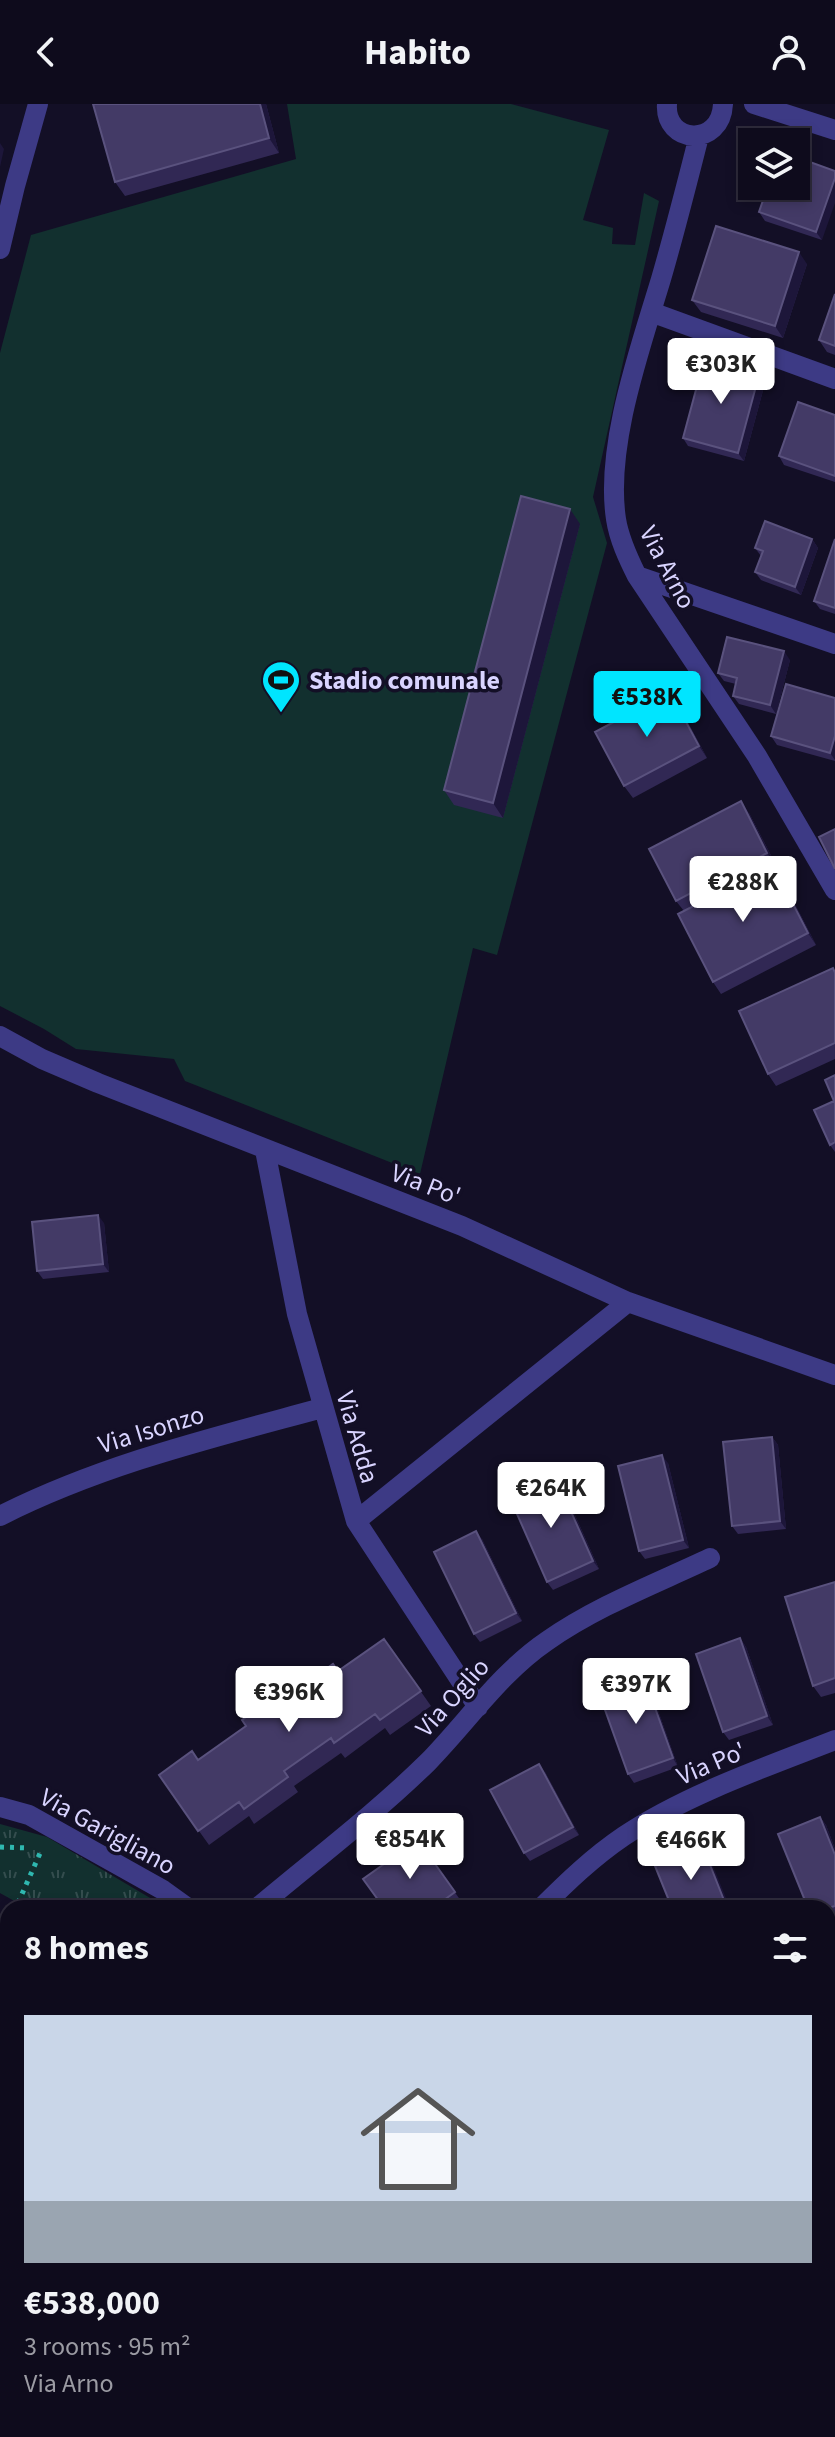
<!DOCTYPE html>
<meta charset="utf-8">
<style>
body{margin:0;font-family:"Source Sans 3",sans-serif;background:#1c1929;color:#f1f3f6;height:100vh;display:flex;flex-direction:column;font-size:30px;white-space:nowrap}
*{box-sizing:border-box;margin:0}
p{font-size:26px;color:#9b9ba3}
.icon{flex:none;width:44px;height:44px;fill:none;stroke:currentColor;stroke-width:2;stroke-linecap:round;stroke-linejoin:round}
.map{position:relative;flex:1;overflow:hidden}
.side{position:absolute;left:0px;top:1796px;width:836px;height:538px;display:flex;flex-direction:column;background:#0e0b1c;border-radius:24px 24px 0 0;box-shadow:0 4px 12px #0003,0 0 0 2px #2e2b3b}
.side>*{flex:none}
.controls{position:absolute;left:738px;top:24px;display:grid;gap:16px}
.controls a{display:grid;place-items:center;width:72px;height:72px;border-radius:0px;background:#0e0b1c;box-shadow:0 4px 12px #0003,0 0 0 2px #2e2b3b;font-size:40px}
.price{position:absolute;translate:-50% -68px;padding:0 18px;border-radius:8px;background:#fff;color:#222;font-size:26px;line-height:52px;filter:drop-shadow(0 2px 4px #0008)}
.price::after{content:'';position:absolute;left:50%;top:48px;width:24px;height:18px;margin-left:-12px;background:inherit;clip-path:polygon(0 0,100% 0,50% 100%)}
.price.active{background:#00e5ff;color:#111}
ul{padding:0;list-style:none}
li{display:grid;align-content:center;gap:16px;height:424px;padding:0 24px}
li span{display:grid;place-items:center;height:248px;border-radius:0px;color:#555}
li>.icon{margin-inline-start:auto}
span .icon{width:144px;height:144px;fill:#fffc;stroke-width:1}
li b{font-size:34px}
h2{display:flex;justify-content:space-between;align-items:center;height:96px;padding:0 24px;font-size:34px}
header{display:flex;justify-content:space-between;align-items:center;height:104px;padding:0 24px;background:#0e0b1c;font-size:36px;font-weight:700}
.map>svg:first-child{display:block}
.grass{fill:url(#grass-tufts)}
.garden{fill:#12302f}
.lines{fill:none;stroke-linecap:round;stroke-linejoin:round}
.path{stroke:#2fb8b0;stroke-width:5;stroke-dasharray:4 6;stroke-linecap:butt}
.pedestrian{stroke:#3d3a85;stroke-width:20}
.minor{stroke:#3d3a85;stroke-width:20}
.wall{fill:#312854}
.shaded-wall{fill:#1d163a}
.building{fill:#433a66;stroke:#5a527e;stroke-width:2}
.labels{text-anchor:middle;stroke-width:7;stroke-linejoin:round;paint-order:stroke}
.street-label{font-size:26px;fill:#d9d4ff;stroke:#130f26}
.poi-label{font-size:26px;font-weight:bold;fill:#d9d4ff;stroke:#130f26;text-anchor:start}
</style>
<header><svg class="icon" aria-label="back" viewBox="0 0 24 24"><path d="M15 5l-7 7 7 7"/></svg>Habito<svg class="icon" aria-label="person" viewBox="0 0 24 24"><circle cx="12" cy="8" r="4"/><path d="M4 21q1-7 8-7t8 7"/></svg></header>
<div class="map">
<svg width="835" height="2333" viewBox="0 0 835 2333">
<defs>
<pattern id="grass-tufts" width="24" height="20" patternUnits="userSpaceOnUse" patternTransform="scale(2)"><rect width="24" height="20" fill="#12302f"/><path d="M3 7l-1-3M5 7V3M7 7l1-3M15 17l-1-3M17 17v-4M19 17l1-3" fill="none" stroke="#344d4e"/></pattern>
</defs>
<rect width="100%" height="100%" fill="#130f26"/>
<path class="grass" d="M0 1720 47 1733 167 1804H27L0 1789Z
M0 1928 8 1933 7 2001 0 1997Z"/>
<path class="garden" d="M287 0H511L609 26 583 116 613 124 612 140 635 141 644 89 659 97 593 393 607 439 497 851 473 844 420 1070 185 977 174 955 76 945 44 925 0 902V249L31 131 296 55Z"/>
<g class="lines">
<path class="path" d="M0 1743 29 1744
M18 1799 41 1747
M0 1934 3 1930
M0 1987 8 1991"/>
<path class="pedestrian" d="M631 2326 636 2333"/>
<path class="minor" d="M667 0C664 40 721 44 723 0
M754 0 835 26
M699 32C687 79 675 127 661 175 640 245 605 342 616 415 619 435 628 454 637 472L757 652 835 786
M0 145 15 82 38 0
M651 208 835 275
M637 472 835 540
M0 932 42 955 98 979 462 1122 628 1198 835 1271
M265 1046 297 1210 356 1417 478 1603
M0 1412C103 1360 212 1334 322 1304
M356 1417 628 1198
M0 1703 29 1711 163 1786 188 1804
M257 1804C314 1756 375 1710 428 1658 468 1617 500 1569 547 1537 597 1502 655 1480 710 1454
M541 1804C567 1778 593 1753 624 1732 685 1691 766 1663 835 1636
M828 1866 835 1867
M828 2038 835 2032
M47 2333 49 2326
M274 2333 275 2326
M828 2333 835 2325"/>
</g>
<path class="wall" d="M266 0 279 49 125 92 115 78Z
M796 82 822 136 765 117 759 108Z
M807 160 783 234 701 208 692 196Z
M835 190V251L827 248 819 236Z
M759 271 765 279 744 357 688 342 683 334Z
M835 311V378L784 361 779 352Z
M580 420 503 714 454 701 444 686Z
M812 435 818 444 801 491 761 476 755 468 761 452 755 444Z
M835 435V510L820 505 814 497Z
M790 556 776 610 739 600 733 592 736 580 724 577 718 569Z
M670 588 678 600 707 654 633 694 624 682Z
M835 594V657L777 641 771 632Z
M749 709 776 761 774 762 781 773 816 841 721 890 713 878 684 807 676 797Z
M833 864 835 867V955L776 982 768 970Z
M835 971V1048L830 1041 834 997Z
M104 1119 109 1168 43 1175 37 1167Z
M772 1333 778 1341 786 1425 738 1430 732 1422Z
M668 1359 689 1444 645 1455 639 1447Z
M556 1374 562 1382 599 1465 553 1486 547 1478Z
M482 1435 522 1517 480 1538 474 1530Z
M835 1478V1589L821 1593 813 1582Z
M740 1534 746 1543 773 1621 729 1636 723 1628Z
M384 1535 431 1602 390 1631 385 1624 345 1654 341 1649 294 1682 298 1688 254 1720 249 1712 209 1741 159 1671 198 1656 289 1591 338 1567Z
M644 1573 649 1581 678 1663 634 1679 628 1670Z
M545 1668 579 1731 530 1757 524 1749Z
M820 1713 826 1721 835 1745V1812L828 1815Z
M418 1736 461 1797 450 1804H384Z
M828 1939 835 1952V1996L828 1999Z
M0 2059 8 2064V2165L0 2160Z
M835 2153V2217L828 2219V2156Z
M700 2326H759L745 2333H704Z"/>
<path class="shaded-wall" d="M260 0H266L279 49 269 34Z
M0 39 4 45 0 63Z
M835 74V99L822 136 816 128Z
M799 148 807 160 783 234 775 222Z
M759 271 765 279 744 357 738 349Z
M570 405 580 420 503 714 493 699Z
M812 435 818 444 801 491 795 483Z
M784 547 790 556 776 610 770 601Z
M670 588 678 600 707 654 699 642Z
M835 632V656L830 649Z
M741 697 749 709 776 761 767 749Z
M773 761 781 773 816 841 808 829Z
M98 1111 104 1119 109 1168 103 1160Z
M772 1333 778 1341 786 1425 780 1417Z
M662 1351 668 1359 689 1444 683 1436Z
M556 1374 562 1382 599 1465 593 1457Z
M476 1427 482 1435 522 1517 516 1509Z
M740 1534 746 1543 773 1621 767 1612Z
M644 1573 649 1581 678 1663 673 1654Z
M539 1660 545 1668 579 1731 573 1723Z
M820 1713 826 1721 835 1745V1751Z
M703 1743 709 1752 730 1804H727Z
M828 1939 835 1952V1960Z"/>
<path class="building" d="M93 0H260L269 34 115 78Z
M796 53 835 67V74L816 128 759 108 768 82H796Z
M716 122 799 148 775 222 692 196Z
M835 190V242L819 236Z
M704 256 759 271 738 349 683 334Z
M798 298 835 311V372L779 352Z
M521 392 570 405 493 699 444 686Z
M765 417 812 435 795 483 755 468 763 447 755 444Z
M835 435V504L814 497Z
M727 533 784 547 770 601 733 592 737 574 718 569Z
M786 580 835 594V632L830 649 771 632Z
M670 588 699 642 624 682 595 628Z
M741 697 767 749 676 797 649 745Z
M835 725V765L819 733Z
M773 761 808 829 713 878 678 810Z
M833 864 835 869V939L768 970 739 907Z
M835 971V1038L830 1041 814 1006 834 997 825 976Z
M98 1111 103 1160 37 1167 32 1118Z
M772 1333 780 1417 732 1422 723 1338Z
M662 1351 683 1436 639 1447 618 1362Z
M556 1374 593 1457 547 1478 510 1394Z
M476 1427 516 1509 474 1530 434 1448Z
M835 1478V1574L813 1582 785 1493Z
M740 1534 767 1612 723 1628 696 1550Z
M384 1535 421 1587 380 1616 375 1610 334 1639 331 1634 284 1667 288 1673 244 1705 239 1698 198 1727 159 1671 192 1647 198 1656 246 1622 242 1616 285 1585 289 1591 333 1560 338 1567Z
M644 1573 673 1654 628 1670 599 1589Z
M539 1660 573 1723 524 1749 490 1686Z
M820 1713 835 1751V1802L828 1804H808L778 1730Z
M418 1736 455 1788 433 1804H384L363 1775Z
M703 1743 727 1804H672L655 1762Z
M828 1940 835 1960V1986L828 1988Z
M0 2059 8 2064V2158L0 2153Z
M835 2153V2206L828 2209V2156Z
M129 2326H224L227 2333H133Z
M486 2326H544L549 2333H487L489 2332Z
M700 2326H737L723 2333H704Z"/>
<defs>
<symbol id="stadium-pin" viewBox="-11 -11 22 30"><path d="M0 17L-7.5 6A9.5 9.5 0 1 1 7.5 6Z" fill="#00e5ff" stroke="#130f26"/><path d="M0-5a6.5 5 0 1 0 0 10a6.5 5 0 1 0 0-10ZM-3.5-1.8h7v3.6h-7Z" fill="#111"/></symbol>
</defs>
<g fill-rule="evenodd">
<use href="#stadium-pin" x="259" y="554" width="44" height="60"/>
</g>
<g class="labels">
<g class="street-label">
<text transform="translate(668 463) rotate(62)" y="9">Via Arno</text>
<text transform="translate(426 1080) rotate(21)" y="9">Via Po'</text>
<text transform="translate(151 1325) rotate(-17)" y="9">Via Isonzo</text>
<text transform="translate(358 1333) rotate(74)" y="9">Via Adda</text>
<text transform="translate(452 1593) rotate(-48)" y="9">Via Oglio</text>
<text transform="translate(711 1659) rotate(-23)" y="9">Via Po'</text>
<text transform="translate(108 1727) rotate(29)" y="9">Via Garigliano</text>
</g>
<g class="poi-label">
<text x="309" y="585">Stadio comunale</text>
</g>
</g>
</svg>
<div class="controls">
<a><svg class="icon" aria-label="layers" viewBox="0 0 24 24"><path d="M12 4l9 5-9 5-9-5zM3 14l9 5 9-5"/></svg></a>
</div>
<b class="price" style="left:721px;top:302px">€303K</b>
<b class="price active" style="left:647px;top:635px">€538K</b>
<b class="price" style="left:743px;top:820px">€288K</b>
<b class="price" style="left:551px;top:1426px">€264K</b>
<b class="price" style="left:636px;top:1622px">€397K</b>
<b class="price" style="left:289px;top:1630px">€396K</b>
<b class="price" style="left:410px;top:1777px">€854K</b>
<b class="price" style="left:691px;top:1778px">€466K</b>
<section class="side">
<h2>8 homes<svg class="icon" aria-label="filters" viewBox="0 0 24 24"><path d="M4 7h16M4 17h16"/><circle cx="9" cy="7" r="2"/><circle cx="15" cy="17" r="2"/></svg></h2>
<ul>
<li><span style="background:linear-gradient(#c9d6e8 75%,#9aa5b1 0)"><svg class="icon" aria-label="home" viewBox="0 0 24 24"><path d="M3 11l9-7 9 7M6 9v11h12V9"/></svg></span><div><b>€538,000</b><p>3 rooms · 95 m²</p><p>Via Arno</p></div></li>
</ul>
</section>
</div>
